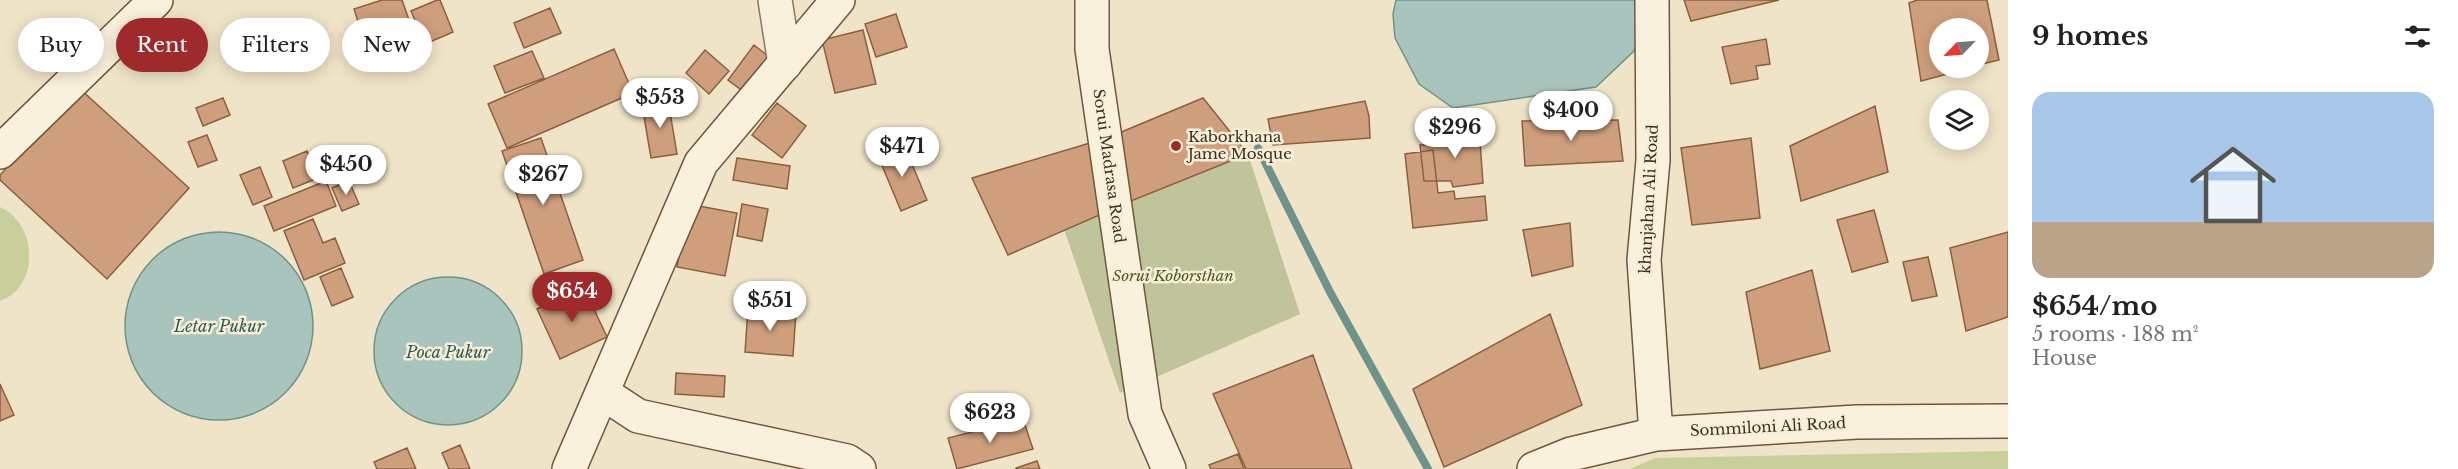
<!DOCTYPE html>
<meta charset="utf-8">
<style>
body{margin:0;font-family:"Libre Baskerville",serif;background:#f6f6f6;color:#222;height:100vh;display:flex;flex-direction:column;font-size:22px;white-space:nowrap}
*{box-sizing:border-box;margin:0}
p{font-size:20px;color:#767676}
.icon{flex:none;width:33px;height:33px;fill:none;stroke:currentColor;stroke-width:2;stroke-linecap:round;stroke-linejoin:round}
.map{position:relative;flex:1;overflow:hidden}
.details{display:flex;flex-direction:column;background:#fff;width:450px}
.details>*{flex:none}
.banner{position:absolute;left:18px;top:18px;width:570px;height:54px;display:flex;gap:12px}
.needle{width:39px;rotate:245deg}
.fabs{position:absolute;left:1929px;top:18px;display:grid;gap:12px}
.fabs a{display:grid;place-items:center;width:60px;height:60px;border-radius:50%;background:#fff;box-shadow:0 3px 15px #0003;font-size:30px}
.price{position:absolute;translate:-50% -51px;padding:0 14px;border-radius:21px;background:#fff;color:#222;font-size:20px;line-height:39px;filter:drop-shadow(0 2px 3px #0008)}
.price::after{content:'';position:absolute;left:50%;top:36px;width:18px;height:14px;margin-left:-9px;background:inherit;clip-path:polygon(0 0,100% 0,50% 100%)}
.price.current{background:#9e2a2b;color:#fff}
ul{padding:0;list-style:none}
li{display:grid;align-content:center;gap:12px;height:318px;padding:0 24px}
li span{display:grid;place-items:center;height:186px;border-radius:18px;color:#555}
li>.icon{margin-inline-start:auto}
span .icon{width:108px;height:108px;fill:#fffc;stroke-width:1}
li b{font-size:26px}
h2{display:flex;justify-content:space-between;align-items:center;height:72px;padding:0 24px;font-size:26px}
.chip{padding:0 21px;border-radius:27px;background:#fff;box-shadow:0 3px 15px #0003;font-size:21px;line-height:54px}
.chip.current{background:#9e2a2b;color:#fff}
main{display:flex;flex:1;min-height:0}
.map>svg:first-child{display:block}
.green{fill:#c9cf9b}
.cemetery{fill:#bfc49a}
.water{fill:#a9c4bc;stroke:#6f938a;stroke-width:1.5}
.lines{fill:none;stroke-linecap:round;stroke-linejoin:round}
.stream{stroke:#6f938a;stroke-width:8}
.building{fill:#cf9f7d;stroke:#8d5f41;stroke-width:1.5}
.street-casing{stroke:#8d765c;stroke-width:36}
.secondary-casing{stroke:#6f573f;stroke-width:36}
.street{stroke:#faf1dc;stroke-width:33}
.secondary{stroke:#faf1dc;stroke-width:33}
.poi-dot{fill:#9e2a2b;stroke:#f7eed8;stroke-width:2}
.labels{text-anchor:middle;stroke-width:5;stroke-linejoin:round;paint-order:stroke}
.poi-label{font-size:15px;fill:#3d2e20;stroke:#f7eed8;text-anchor:start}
.street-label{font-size:15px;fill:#3d2e20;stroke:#f7eed8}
.park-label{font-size:15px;font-style:italic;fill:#4d5a26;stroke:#f7eed8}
.water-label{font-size:16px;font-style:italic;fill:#2f5d5a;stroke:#f7eed8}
</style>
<main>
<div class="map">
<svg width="2008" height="469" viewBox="0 0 2008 469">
<rect width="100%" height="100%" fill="#f0e4c8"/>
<path class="green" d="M0 207C37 223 41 286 0 301Z
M2008 451V469H1630L1655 458Z"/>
<path class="cemetery" d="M1248 154 1300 314 1120 393 1064 229Z"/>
<path class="water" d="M1396 0H1638L1639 32 1634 51 1596 87 1453 108 1419 84 1395 38 1393 14Z
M125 326a94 94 0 1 1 188 0a94 94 0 1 1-188 0Z
M374 351a74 74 0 1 1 148 0a74 74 0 1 1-148 0Z"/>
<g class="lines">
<path class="stream" d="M1258 148 1330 292 1428 469"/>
</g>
<path class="building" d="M382 0H402L417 43 370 59 354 9Z
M437 0H440L453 32 425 44 411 11Z
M1684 0H1779L1691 21Z
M1917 0H1987L1999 60 1978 65V28H1940V68H1970L1921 81 1909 3Z
M550 8 561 33 524 48 514 23Z
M896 14 907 47 876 57 865 24Z
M863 30 876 84 835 93 822 40Z
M1766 39 1770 64 1756 66 1758 79 1731 84 1722 47Z
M754 45 778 64 752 98 728 80Z
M614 49 633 93 507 148 488 104Z
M705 50 729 71 709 94 686 73Z
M532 51 544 78 505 93 494 66Z
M79 88 189 188 107 279 0 180V175Z
M223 98 230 115 203 126 196 108Z
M1203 98 1248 154 1131 201 1107 138Z
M668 100 677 154 651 158 642 105Z
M1365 101 1369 116 1370 138 1273 145 1268 119Z
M777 103 806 126 782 158 752 135Z
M1875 106 1888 172 1801 201 1790 146Z
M1618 120 1623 161 1525 166 1522 121Z
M1479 128 1483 183 1453 187 1451 181H1424L1420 145 1451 144 1448 131Z
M207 135 217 160 198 167 188 142Z
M541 138 583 260 544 274 502 151Z
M1107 138 1131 201 1008 255 972 178Z
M1751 138 1760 218 1692 225 1681 148Z
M904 145 927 200 901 211 878 156Z
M1433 150 1438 193 1454 191 1455 199 1485 196 1487 220 1413 228 1405 154Z
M307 151 318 178 293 188 283 161Z
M737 158 790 166 787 189 733 180Z
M260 167 272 197 253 205 240 175Z
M326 181 336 206 274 231 264 206Z
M349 181 359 204 342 211 332 188Z
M688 204 737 213 725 276 677 267Z
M742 204 768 209 762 241 737 236Z
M1874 210 1888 262 1852 272 1837 220Z
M313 219 323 243 335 238 345 263 304 280 284 231Z
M1570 223 1573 266 1532 276 1523 230Z
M2008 232V317L1966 331 1950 248Z
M1928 257 1937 296 1912 301 1903 262Z
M341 268 353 297 332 306 320 277Z
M1812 270 1830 351 1760 369 1746 292Z
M584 288 607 337 560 359 537 309Z
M748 308 796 312 793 356 745 352Z
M1550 314 1582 405 1444 467 1413 389Z
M1313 355 1352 469H1246L1213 394Z
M676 373 725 376 724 397 675 394Z
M0 384 14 415 0 421Z
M1023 419 1033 449 957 469 948 438Z
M460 445 470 469H449L442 453Z
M407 448 416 469H377L374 462Z
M1238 454 1244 469H1211L1209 465Z
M1037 461 1040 469H1016V468Z"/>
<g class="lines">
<defs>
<path id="street" d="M775 0 785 64"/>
<path id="secondary" d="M1092 0V49L1145 414 1169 469
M1652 0 1653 160 1644 260 1656 434
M0 152 156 0
M603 393 638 416 847 461 859 469
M569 469 701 163 838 0
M1534 469 1571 454 1656 434 1857 422 2008 421"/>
</defs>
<use href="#street" class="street-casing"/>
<use href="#secondary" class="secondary-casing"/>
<use href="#street" class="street"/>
<use href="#secondary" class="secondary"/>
</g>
<circle class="poi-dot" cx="1176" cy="146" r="6"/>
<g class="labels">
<g class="poi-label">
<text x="1188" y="142">Kaborkhana<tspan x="1188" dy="17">Jame Mosque</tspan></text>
</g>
<g class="street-label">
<text transform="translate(1109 166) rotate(82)" y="5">Sorui Madrasa Road</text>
<text transform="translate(1649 199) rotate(-87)" y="5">khanjahan Ali Road</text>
<text transform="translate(1768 427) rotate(-3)" y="5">Sommiloni Ali Road</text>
</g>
<g class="park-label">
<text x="1173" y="281">Sorui Koborsthan</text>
</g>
<g class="water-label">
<text x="219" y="332">Letar Pukur</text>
<text x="448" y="358">Poca Pukur</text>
</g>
</g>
</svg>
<div class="fabs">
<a><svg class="needle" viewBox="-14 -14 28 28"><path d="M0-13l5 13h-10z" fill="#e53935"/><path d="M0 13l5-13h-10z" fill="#767676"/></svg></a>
<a><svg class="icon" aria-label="layers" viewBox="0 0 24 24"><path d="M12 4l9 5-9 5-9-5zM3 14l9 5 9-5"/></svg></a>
</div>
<b class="price" style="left:660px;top:129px">$553</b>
<b class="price" style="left:1571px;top:142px">$400</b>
<b class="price" style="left:1455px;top:159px">$296</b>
<b class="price" style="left:902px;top:178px">$471</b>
<b class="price" style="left:346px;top:196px">$450</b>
<b class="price" style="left:543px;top:206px">$267</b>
<b class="price current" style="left:572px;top:323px">$654</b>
<b class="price" style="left:770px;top:332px">$551</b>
<b class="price" style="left:990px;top:444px">$623</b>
<div class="banner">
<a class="chip">Buy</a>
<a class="chip current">Rent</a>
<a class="chip">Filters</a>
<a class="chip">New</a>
</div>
</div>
<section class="details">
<h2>9 homes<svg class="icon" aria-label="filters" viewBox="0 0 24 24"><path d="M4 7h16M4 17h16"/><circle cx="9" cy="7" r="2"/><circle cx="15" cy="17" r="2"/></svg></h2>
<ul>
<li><span style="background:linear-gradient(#a9c7e8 70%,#b9a48a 0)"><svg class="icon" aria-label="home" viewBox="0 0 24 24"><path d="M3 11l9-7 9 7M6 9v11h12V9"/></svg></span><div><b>$654/mo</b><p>5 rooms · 188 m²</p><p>House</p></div></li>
</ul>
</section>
</main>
